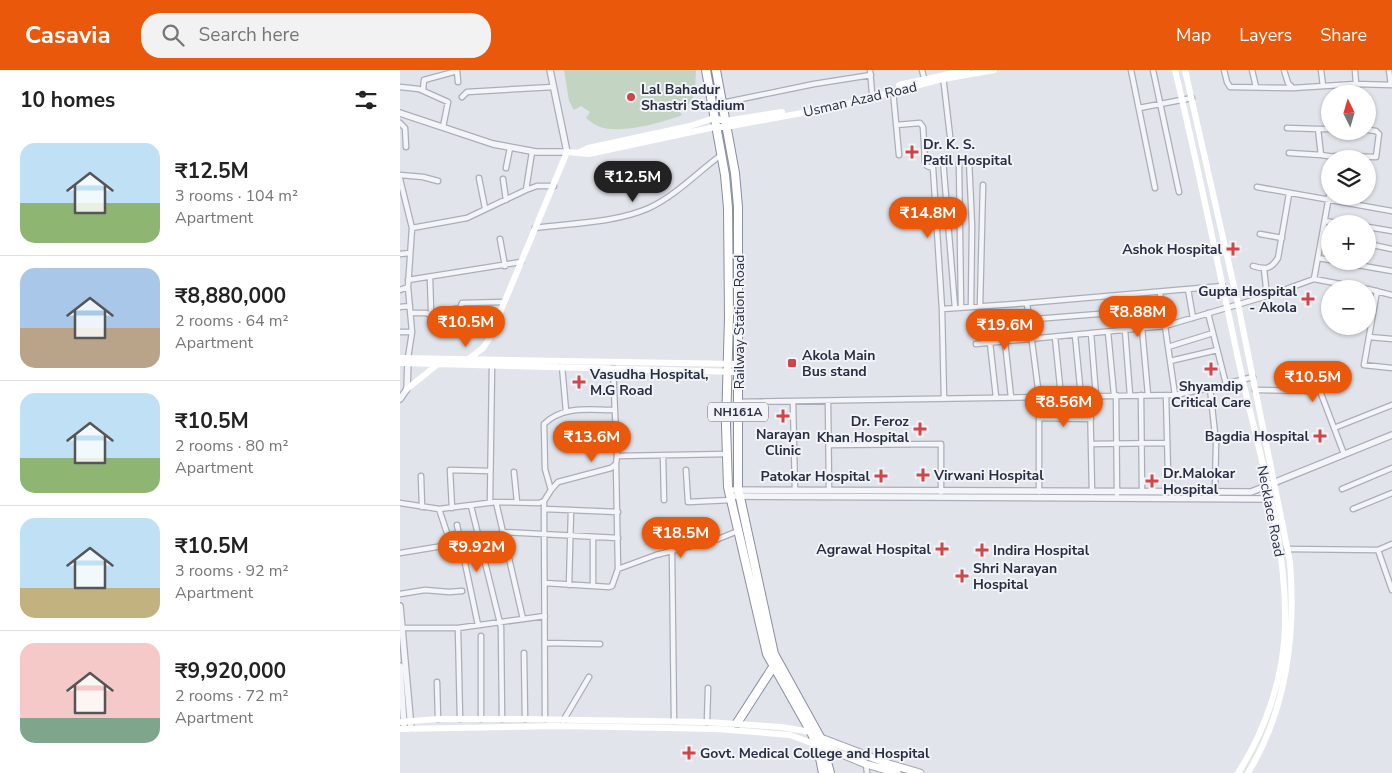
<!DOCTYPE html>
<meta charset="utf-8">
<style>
body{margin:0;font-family:"Nunito Sans",sans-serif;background:#f2f2f2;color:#222;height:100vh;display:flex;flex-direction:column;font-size:19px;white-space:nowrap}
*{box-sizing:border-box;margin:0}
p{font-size:16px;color:#767676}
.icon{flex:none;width:28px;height:28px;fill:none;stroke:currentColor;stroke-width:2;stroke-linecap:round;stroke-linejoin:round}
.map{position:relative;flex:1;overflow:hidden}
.sheet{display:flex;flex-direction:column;background:#fff;width:400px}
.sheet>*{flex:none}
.needle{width:32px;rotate:355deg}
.controls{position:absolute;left:921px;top:15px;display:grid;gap:10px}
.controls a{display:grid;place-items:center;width:55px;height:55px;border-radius:50%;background:#fff;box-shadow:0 1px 4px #0004;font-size:25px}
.price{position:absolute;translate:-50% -42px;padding:0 11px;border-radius:18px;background:#ea580c;color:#fff;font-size:16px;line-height:32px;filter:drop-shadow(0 1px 2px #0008)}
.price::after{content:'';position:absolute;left:50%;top:30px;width:15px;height:11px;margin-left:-8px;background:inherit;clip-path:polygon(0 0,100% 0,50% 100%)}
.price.selected{background:#222;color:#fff}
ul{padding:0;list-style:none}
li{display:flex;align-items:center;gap:15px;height:125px;padding:0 20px}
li+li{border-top:1px solid #e0e0e0}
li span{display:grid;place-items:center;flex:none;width:140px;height:100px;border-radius:15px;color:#555}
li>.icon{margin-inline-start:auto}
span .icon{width:60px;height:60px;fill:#fffc;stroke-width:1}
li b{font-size:21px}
h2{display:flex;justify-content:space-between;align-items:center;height:60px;padding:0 20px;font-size:21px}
header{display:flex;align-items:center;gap:30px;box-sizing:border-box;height:70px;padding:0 25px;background:#ea580c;color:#fff}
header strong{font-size:24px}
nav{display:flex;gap:28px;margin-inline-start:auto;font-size:18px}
.search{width:350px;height:45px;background:#f2f2f2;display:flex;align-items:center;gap:12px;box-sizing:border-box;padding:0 18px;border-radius:20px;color:#767676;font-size:19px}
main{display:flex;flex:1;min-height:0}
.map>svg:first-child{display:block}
.green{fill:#c4d4c2}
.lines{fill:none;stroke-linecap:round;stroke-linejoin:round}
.minor-casing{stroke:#aaaeb8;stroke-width:7}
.tertiary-casing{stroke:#aaaeb8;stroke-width:8}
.primary-casing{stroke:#a0a6b6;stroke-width:9}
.trunk-casing{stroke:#888fa1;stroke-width:10}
.minor{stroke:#f4f5f8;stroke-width:4.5}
.tertiary{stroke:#f4f5f8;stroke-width:5.5}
.secondary{stroke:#fff;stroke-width:6}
.primary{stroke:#fff;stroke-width:7}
.trunk{stroke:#fff;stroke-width:8}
.poi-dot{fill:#d04548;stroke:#f1f3f7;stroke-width:2}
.labels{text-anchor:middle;stroke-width:4;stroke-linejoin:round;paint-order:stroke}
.shield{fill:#f1f3f7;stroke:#656a78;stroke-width:1}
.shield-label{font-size:12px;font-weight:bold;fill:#292f42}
.poi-label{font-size:14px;font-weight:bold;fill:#292f42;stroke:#f1f3f7;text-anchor:start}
.street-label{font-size:14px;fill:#292f42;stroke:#f1f3f7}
</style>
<header>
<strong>Casavia</strong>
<div class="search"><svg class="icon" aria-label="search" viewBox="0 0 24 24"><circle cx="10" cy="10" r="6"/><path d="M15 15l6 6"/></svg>Search here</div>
<nav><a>Map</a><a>Layers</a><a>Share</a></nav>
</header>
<main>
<section class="sheet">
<h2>10 homes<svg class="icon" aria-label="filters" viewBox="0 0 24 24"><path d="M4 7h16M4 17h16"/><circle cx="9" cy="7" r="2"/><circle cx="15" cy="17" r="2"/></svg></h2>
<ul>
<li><span style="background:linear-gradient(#bfe0f5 60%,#8fb573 0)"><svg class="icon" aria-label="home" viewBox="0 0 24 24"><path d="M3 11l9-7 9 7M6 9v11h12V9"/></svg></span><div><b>₹12.5M</b><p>3 rooms · 104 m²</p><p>Apartment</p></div></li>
<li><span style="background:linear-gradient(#a9c7e8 60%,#b9a48a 0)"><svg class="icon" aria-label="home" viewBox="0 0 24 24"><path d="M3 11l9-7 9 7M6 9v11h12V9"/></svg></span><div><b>₹8,880,000</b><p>2 rooms · 64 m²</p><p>Apartment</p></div></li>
<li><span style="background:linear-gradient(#bfe0f5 65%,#8fb573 0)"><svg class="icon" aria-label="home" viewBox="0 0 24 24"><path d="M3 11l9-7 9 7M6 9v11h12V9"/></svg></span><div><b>₹10.5M</b><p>2 rooms · 80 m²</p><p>Apartment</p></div></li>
<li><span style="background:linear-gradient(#bfe0f5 70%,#c2b280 0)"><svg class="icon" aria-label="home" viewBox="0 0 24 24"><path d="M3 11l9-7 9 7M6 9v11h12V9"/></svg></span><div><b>₹10.5M</b><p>3 rooms · 92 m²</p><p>Apartment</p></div></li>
<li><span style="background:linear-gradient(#f6c9c9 75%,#7fa58c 0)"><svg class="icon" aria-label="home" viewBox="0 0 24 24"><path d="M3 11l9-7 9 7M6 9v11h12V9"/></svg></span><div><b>₹9,920,000</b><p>2 rooms · 72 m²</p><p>Apartment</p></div></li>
</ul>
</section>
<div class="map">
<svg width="992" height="703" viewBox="0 0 992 703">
<rect width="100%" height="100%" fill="#e1e4ea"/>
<path class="green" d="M164 0H296L295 22 290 34 282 32 277 38 282 45C262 53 220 64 200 57 195 55 190 51 186 48L190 42 181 36 174 40 169 31Z"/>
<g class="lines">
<defs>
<path id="minor" d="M57 0 58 12
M470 0 472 23
M522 0 525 12
M731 0 755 118
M753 0 779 122
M824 0 827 12 830 17 893 18
M852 0 856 17
M884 0 888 13 893 18 956 14 992 15
M921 0 923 16
M955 0 956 14
M989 0 991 15
M543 6 550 66
M0 17 19 19 48 32 43 57
M23 20 24 10 57 1
M493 21 499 85
M62 27 67 22 153 17
M322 33 414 14 471 5
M739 38 792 28
M0 53 5 58 6 77
M496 55 520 53 523 57 525 92 527 96 533 98 542 239
M887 58 918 59
M930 59H918L921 85 935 87
M889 83 921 85
M935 86 976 87 979 64 976 61 968 60
M543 90 555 238
M569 90 572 156 571 237
M559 93 561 237
M106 98 110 78
M0 105 23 107 38 111
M79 108 85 138
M0 109 12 158 8 217 12 262 8 288
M103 109 106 130
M857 117 992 141
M126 120 132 82
M925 151 944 154
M968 157 992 161
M12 158 67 148 126 120 137 116H154
M135 158C172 153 215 153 249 138 275 126 298 102 321 85
M860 164 882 168
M922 166 930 168
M100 169 105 196
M968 174 992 179
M0 184 10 183
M918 188 930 190
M935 191 992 201
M853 196C866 200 871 199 878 188L889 124
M864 199 867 226
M30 208 31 240
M914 209 930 121
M8 210 121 192
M788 219 793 248
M968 219 992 225
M0 220 8 217
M977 221 964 295 992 298
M760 222 764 256
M580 236 583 115
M0 237 10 236
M10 243H25L43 247 54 239 60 238 62 233 104 232
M808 243 826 314
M573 254 762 239
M765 256 775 325
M742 258 748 325
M725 260 730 325
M0 262H12
M708 262 714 325
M691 263 696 326
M675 265 681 326
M655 267 661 326
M969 267 992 269
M605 272 611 327
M590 273 596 327
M576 274 765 256 867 226 914 209 967 219
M768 277 813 263
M770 291 817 280
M162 296 166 341
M810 318 816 373 815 423
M855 320 920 321 944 384
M716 325 717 424
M741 325 742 422
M766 325 768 403
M690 326 692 422
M544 329 542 239 627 233
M428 331 429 421
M338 332 775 325 810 318 853 307
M393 332 395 421
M639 348 691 349
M934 358 992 335
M691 374 767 373
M429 375 541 374V422
M263 385 264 430
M217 386 327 384
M286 400 288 432 331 430
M114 402 117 432
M21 406 22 437
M942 419 992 398
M151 420 145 399 144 354C163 335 190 340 214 340
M639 422V326L627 233 823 216
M144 431 145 649
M90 432 92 295
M96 432 123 549
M0 433 39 439 96 432 139 433 144 431 151 420 158 412 211 398 216 394 217 386 213 298
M71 436 101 557 102 649
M52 438 50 400 90 401
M39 439 51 475
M145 439 218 442
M953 439 992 423
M57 455 78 555
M102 462 218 468
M193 467V516
M887 479 978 480 992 474
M978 480 992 520
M272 481 274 651
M0 483 61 473
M218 499 256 485 318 469 338 461
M145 513 209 517 212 516 218 499 216 394
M169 515 171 440
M0 524 25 520 49 522 62 521
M0 558H58L145 546
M58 558 60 649
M81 566V649
M145 573 200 574
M124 583 125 649
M37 612 38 649
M163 651 189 607
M307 652 308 618
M466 694 467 703"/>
<path id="tertiary" d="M0 43 93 74 136 82H167L150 0
M0 329 7 319 8 290
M328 420 851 422 992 365
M330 426 870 429
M0 536 11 658
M0 596 4 656"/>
<path id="primary" d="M418 667 489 694 520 703
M420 675 466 694 497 703"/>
<path id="trunk" d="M306 0 325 105 328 138 329 247 326 355 328 417 367 584 411 662 418 678 423 703
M316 0 335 103 338 137V418L374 584 421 669 430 703
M337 653 375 594"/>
</defs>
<use href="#minor" class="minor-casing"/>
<use href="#tertiary" class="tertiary-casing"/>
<use href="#primary" class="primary-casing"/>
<use href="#trunk" class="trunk-casing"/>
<use href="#minor" class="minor"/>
<use href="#tertiary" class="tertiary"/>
<path class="secondary" d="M775 0C800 103 820 207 843 311 861 391 887 473 885 556 884 607 865 661 838 703
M785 0 838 234 890 492C896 566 887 639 848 703
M499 15 567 0
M180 82 188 78 290 56 314 48 325 51 382 42
M0 288 338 294
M0 293 338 302
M62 294 83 278 89 269 167 82 189 84 315 57H326L440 36 538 10 594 0
M7 319 38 294
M0 652 38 649H125L307 652 381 657 411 662
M0 659 158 656 317 659 390 665 417 675"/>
<use href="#primary" class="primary"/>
<use href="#trunk" class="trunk"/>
</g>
<g class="poi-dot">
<circle cx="231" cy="27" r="5"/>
<path d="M509.5 74.5h5v5h5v5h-5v5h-5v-5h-5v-5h5z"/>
<path d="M830.5 171.5h5v5h5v5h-5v5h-5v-5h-5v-5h5z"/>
<path d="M905.5 221.5h5v5h5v5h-5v5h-5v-5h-5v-5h5z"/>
<rect x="387" y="288" width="10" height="10" rx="2.5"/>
<path d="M808.5 291.5h5v5h5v5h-5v5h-5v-5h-5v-5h5z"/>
<path d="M176.5 304.5h5v5h5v5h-5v5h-5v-5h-5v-5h5z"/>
<path d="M380.5 338.5h5v5h5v5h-5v5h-5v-5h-5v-5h5z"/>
<path d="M517.5 351.5h5v5h5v5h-5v5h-5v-5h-5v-5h5z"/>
<path d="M917.5 358.5h5v5h5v5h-5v5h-5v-5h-5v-5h5z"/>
<path d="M520.5 397.5h5v5h5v5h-5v5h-5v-5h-5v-5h5z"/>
<path d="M478.5 398.5h5v5h5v5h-5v5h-5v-5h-5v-5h5z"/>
<path d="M749.5 403.5h5v5h5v5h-5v5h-5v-5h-5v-5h5z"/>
<path d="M539.5 471.5h5v5h5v5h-5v5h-5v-5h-5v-5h5z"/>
<path d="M579.5 472.5h5v5h5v5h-5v5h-5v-5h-5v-5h5z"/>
<path d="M559.5 498.5h5v5h5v5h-5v5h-5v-5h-5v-5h5z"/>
<path d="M286.5 675.5h5v5h5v5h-5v5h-5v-5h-5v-5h5z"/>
</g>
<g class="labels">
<rect class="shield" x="308" y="332.5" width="60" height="19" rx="4"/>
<g class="shield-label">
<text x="338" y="346">NH161A</text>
</g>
<g class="poi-label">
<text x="241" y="24">Lal Bahadur<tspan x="241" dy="16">Shastri Stadium</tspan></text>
<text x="523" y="79">Dr. K. S.<tspan x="523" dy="16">Patil Hospital</tspan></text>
<text x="822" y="184" text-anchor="end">Ashok Hospital</text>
<text x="897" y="226" text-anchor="end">Gupta Hospital<tspan x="897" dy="16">- Akola</tspan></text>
<text x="402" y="290">Akola Main<tspan x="402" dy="16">Bus stand</tspan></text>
<text x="190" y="309">Vasudha Hospital,<tspan x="190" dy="16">M.G Road</tspan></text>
<text x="811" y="321" text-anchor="middle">Shyamdip<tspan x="811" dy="16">Critical Care</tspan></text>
<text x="509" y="356" text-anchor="end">Dr. Feroz<tspan x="509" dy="16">Khan Hospital</tspan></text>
<text x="383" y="369" text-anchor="middle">Narayan<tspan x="383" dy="16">Clinic</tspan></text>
<text x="909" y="371" text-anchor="end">Bagdia Hospital</text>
<text x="763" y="408">Dr.Malokar<tspan x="763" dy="16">Hospital</tspan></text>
<text x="534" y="410">Virwani Hospital</text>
<text x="470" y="411" text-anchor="end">Patokar Hospital</text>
<text x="531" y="484" text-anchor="end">Agrawal Hospital</text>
<text x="593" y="485">Indira Hospital</text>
<text x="573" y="503">Shri Narayan<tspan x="573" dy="16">Hospital</tspan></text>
<text x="300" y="688">Govt. Medical College and Hospital</text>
</g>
<g class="street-label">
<text transform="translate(460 29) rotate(-13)" y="5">Usman Azad Road</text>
<text transform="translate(339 252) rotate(-90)" y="5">Railway Station Road</text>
<text transform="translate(871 441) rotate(79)" y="5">Necklace Road</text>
</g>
</g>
</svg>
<div class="controls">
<a><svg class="needle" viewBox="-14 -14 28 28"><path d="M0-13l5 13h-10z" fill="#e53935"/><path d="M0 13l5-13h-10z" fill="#767676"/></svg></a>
<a><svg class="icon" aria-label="layers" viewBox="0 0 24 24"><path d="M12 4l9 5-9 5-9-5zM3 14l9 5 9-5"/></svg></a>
<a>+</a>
<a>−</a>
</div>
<b class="price selected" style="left:233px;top:133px">₹12.5M</b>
<b class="price" style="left:528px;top:169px">₹14.8M</b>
<b class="price" style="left:738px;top:268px">₹8.88M</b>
<b class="price" style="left:66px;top:278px">₹10.5M</b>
<b class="price" style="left:605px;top:281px">₹19.6M</b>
<b class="price" style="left:913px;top:333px">₹10.5M</b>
<b class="price" style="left:664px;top:358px">₹8.56M</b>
<b class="price" style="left:192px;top:393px">₹13.6M</b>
<b class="price" style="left:281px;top:489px">₹18.5M</b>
<b class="price" style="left:77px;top:503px">₹9.92M</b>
</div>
</main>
